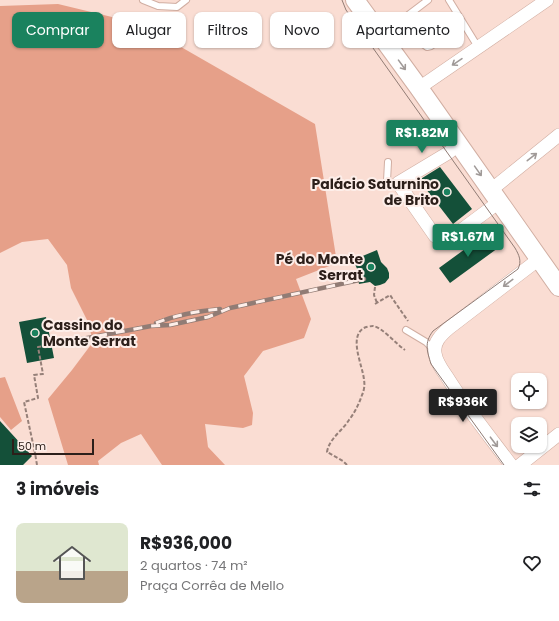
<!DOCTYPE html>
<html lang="pt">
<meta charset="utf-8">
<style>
body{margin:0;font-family:Poppins,sans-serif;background:#f6f6f6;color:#202124;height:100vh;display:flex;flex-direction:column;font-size:15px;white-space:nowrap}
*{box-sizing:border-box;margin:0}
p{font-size:13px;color:#757577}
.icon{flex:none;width:22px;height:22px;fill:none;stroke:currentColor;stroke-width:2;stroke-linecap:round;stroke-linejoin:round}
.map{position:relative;height:465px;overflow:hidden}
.panel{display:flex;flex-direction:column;background:#fff;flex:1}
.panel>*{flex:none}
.banner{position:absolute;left:12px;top:12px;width:535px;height:36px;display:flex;gap:8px}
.controls{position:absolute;left:511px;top:373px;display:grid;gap:8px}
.controls a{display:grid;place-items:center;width:36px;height:36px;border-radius:8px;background:#fff;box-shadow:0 1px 3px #0004;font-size:20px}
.scale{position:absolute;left:12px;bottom:10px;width:82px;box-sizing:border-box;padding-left:4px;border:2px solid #2c1f1a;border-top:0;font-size:11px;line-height:14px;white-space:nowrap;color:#2c1f1a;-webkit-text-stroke:3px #fdeee9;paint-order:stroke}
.price{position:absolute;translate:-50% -34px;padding:0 9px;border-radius:4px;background:#1a825e;color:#fff;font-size:13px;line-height:26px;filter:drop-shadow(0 1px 2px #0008)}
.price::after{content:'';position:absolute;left:50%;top:24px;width:12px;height:9px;margin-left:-6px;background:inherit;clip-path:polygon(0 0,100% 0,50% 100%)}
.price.active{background:#222;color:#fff}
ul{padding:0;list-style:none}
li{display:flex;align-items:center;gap:12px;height:100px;padding:0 16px}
li span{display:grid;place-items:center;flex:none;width:112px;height:80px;border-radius:8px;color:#555}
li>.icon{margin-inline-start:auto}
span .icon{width:48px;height:48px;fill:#fffc;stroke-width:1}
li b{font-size:17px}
h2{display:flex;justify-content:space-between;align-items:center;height:48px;padding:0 16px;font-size:17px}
.tag{padding:0 14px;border-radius:8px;background:#fff;box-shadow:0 1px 3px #0004;font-size:14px;line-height:36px}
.tag.active{background:#1a825e;color:#fff}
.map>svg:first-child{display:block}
.green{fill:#e6a089}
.building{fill:#145039}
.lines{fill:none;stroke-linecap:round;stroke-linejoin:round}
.service-casing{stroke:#d1aea2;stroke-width:8}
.minor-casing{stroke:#d1aea2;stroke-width:14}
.secondary-casing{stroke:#d1aea2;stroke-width:20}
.path{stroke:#968079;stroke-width:2;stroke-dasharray:4 2;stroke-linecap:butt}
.service{stroke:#fff;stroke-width:6}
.minor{stroke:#fff;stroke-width:13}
.secondary{stroke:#fff;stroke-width:18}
.tram{stroke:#917c75;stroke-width:1}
.rail-casing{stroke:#917c75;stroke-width:4.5}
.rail{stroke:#fdeee9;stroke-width:3;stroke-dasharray:9;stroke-linecap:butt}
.oneway{stroke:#a09a98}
.poi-dot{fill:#1a825e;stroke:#fdeee9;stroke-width:1.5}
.labels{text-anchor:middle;stroke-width:4;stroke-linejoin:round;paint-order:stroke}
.poi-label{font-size:14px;font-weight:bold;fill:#2c1f1a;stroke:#fdeee9;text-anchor:end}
</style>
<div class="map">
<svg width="559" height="465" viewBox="0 0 559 465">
<rect width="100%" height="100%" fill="#faddd3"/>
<path class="green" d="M58 4 141 24 315 124 337 263 296 279 311 319 304 338 263 351 244 376 253 413 252 425 243 428 205 424 208 447 225 465H162L141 434 121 443 98 461 99 465H68L48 399 72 370 93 342 88 322 71 288 67 265 48 239 22 242 0 253V6Z
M5 377 22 421 11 430 0 417V378Z"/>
<path class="building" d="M440 167 472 209 453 224 419 180Z
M487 233 498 248 450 283 439 268Z
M377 250 381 262 387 268 389 273V278L385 283 380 285 375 286 370 282 359 284 357 273H359L353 260Z
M46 317 54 358 27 363 19 322Z
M0 421 32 456 23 465H0Z"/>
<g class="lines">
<defs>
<path id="service" d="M143 0 158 6 177 7 186 0
M428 0 407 16C404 24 420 43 427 47L431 46 463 23
M449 0 478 47
M388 162 387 181 389 185 392 186 398 183
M406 330 426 342 434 350"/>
<path id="minor" d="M419 88 547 0
M459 144 448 153 398 183 435 236 441 240H448L499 202
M491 190 559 135
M511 465C490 437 468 410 449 380 444 372 436 363 435 353 433 342 442 334 449 328L539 259
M520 465 559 434"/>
<path id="secondary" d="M355 0 419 88 559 287"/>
</defs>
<use href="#service" class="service-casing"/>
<use href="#minor" class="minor-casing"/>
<use href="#secondary" class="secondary-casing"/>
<path class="path" d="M375 287 374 295 377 303
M375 304 390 295 408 321
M37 465 35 453 24 402 38 398 34 375 43 374 38 347 45 346
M347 465 343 461 327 452C329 439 342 431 349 420 355 412 359 404 362 395 364 391 365 385 364 380 363 366 348 337 364 328 366 327 371 326 373 326 382 327 396 344 405 350"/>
<use href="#service" class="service"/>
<use href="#minor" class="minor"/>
<use href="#secondary" class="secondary"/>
<path class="tram" d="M342 0 346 10 515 248C519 255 522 261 518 269L433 331C424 343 427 351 431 364L504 465"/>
<defs>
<path id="rail" d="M156 323C176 315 198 311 220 309
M45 346 151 326 170 325 208 317 230 308 364 279"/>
</defs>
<use href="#rail" class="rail-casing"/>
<use href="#rail" class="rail"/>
</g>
<defs><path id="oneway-shaft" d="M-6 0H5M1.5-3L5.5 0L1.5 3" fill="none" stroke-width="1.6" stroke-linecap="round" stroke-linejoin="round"/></defs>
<g class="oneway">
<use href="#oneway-shaft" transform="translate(457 62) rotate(146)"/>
<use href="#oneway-shaft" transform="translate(402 65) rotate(54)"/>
<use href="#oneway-shaft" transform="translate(532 157) rotate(-38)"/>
<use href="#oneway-shaft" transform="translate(478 171) rotate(55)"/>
<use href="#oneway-shaft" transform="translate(508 283) rotate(143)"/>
<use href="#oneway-shaft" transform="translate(494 442) rotate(53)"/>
</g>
<g class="poi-dot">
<circle cx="447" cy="192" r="4"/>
<circle cx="371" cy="267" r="4"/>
<circle cx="35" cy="333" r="4"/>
</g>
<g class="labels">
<g class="poi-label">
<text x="439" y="189">Palácio Saturnino<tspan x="439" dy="16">de Brito</tspan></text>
<text x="363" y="264">Pé do Monte<tspan x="363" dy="16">Serrat</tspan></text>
<text x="43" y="330" text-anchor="start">Cassino do<tspan x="43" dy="16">Monte Serrat</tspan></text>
</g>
</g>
</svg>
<div class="controls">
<a><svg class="icon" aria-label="locate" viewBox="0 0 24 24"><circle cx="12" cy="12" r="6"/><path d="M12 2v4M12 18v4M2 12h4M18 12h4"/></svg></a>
<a><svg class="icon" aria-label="layers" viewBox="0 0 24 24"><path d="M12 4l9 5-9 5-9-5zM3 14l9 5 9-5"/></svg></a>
</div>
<div class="scale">50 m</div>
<b class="price" style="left:422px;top:154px">R$1.82M</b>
<b class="price" style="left:468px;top:258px">R$1.67M</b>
<b class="price active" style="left:463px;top:423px">R$936K</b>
<div class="banner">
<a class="tag active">Comprar</a>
<a class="tag">Alugar</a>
<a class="tag">Filtros</a>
<a class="tag">Novo</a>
<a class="tag">Apartamento</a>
</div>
</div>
<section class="panel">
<h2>3 imóveis<svg class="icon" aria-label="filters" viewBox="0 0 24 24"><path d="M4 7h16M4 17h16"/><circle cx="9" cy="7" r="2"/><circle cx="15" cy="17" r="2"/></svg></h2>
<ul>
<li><span style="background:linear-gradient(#dfe7d0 60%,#b9a48a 0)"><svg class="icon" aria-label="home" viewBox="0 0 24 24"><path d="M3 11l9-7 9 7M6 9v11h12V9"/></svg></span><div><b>R$936,000</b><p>2 quartos · 74 m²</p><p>Praça Corrêa de Mello</p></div><svg class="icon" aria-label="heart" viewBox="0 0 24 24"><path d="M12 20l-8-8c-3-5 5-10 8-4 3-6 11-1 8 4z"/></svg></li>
</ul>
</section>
